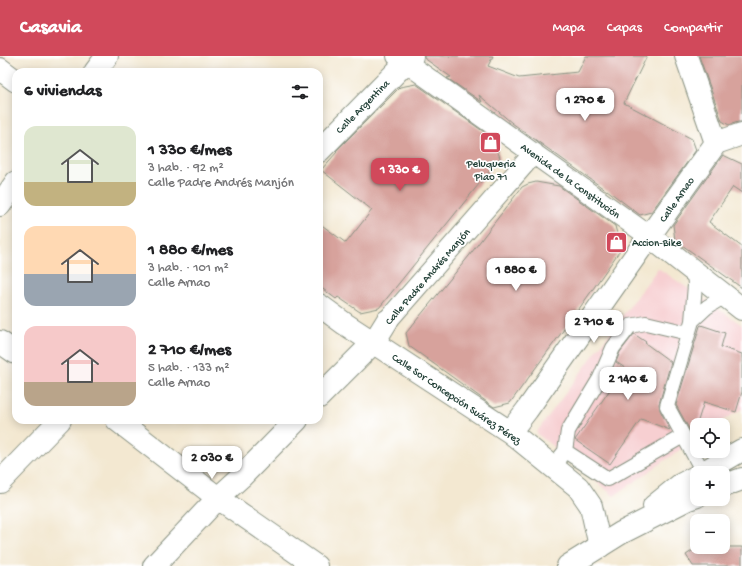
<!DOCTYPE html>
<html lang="es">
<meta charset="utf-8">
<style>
body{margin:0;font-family:"Gochi Hand",sans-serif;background:#f2f2f2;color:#202124;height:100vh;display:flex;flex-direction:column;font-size:15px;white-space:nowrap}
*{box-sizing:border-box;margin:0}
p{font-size:13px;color:#757577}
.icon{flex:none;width:22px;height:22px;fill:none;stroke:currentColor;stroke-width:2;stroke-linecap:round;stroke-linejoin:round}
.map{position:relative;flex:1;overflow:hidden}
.drawer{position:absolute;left:12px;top:12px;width:311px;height:356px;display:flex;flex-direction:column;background:#fff;border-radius:12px;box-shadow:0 2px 10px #0003}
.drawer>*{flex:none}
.fabs{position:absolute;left:690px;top:362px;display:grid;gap:8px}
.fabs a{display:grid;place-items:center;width:40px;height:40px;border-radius:8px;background:#fff;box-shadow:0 2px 10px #0003;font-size:20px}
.price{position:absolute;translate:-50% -34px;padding:0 9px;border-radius:8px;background:#fff;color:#222;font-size:13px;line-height:26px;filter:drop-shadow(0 1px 2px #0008)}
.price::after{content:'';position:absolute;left:50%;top:24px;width:12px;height:9px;margin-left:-6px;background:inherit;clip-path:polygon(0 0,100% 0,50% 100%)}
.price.selected{background:#d1495b;color:#fff}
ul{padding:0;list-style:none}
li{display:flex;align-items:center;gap:12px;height:100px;padding:0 12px}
li span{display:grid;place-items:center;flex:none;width:112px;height:80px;border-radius:12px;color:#555}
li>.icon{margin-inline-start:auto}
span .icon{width:48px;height:48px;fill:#fffc;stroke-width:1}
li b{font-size:17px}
h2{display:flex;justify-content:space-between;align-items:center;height:48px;padding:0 12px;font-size:17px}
header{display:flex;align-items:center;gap:24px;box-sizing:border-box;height:56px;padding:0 20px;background:#d1495b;color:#fff}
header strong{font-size:19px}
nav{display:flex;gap:22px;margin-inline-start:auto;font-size:14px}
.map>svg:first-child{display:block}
.built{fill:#f7cfd1}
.building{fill:#d7a29c}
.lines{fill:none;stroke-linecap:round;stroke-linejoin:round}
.service-casing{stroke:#899282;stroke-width:16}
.pedestrian-casing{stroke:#899282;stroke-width:22}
.minor-casing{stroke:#899282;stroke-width:24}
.tertiary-casing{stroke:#899282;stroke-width:24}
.service{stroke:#fff;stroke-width:14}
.pedestrian{stroke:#fff;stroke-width:20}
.minor{stroke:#fff;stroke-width:22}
.tertiary{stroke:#fff;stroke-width:22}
.labels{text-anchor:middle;stroke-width:3.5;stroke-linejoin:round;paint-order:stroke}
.street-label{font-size:11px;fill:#1f3d34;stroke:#fff}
.poi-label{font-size:11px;fill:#1f3d34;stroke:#fff}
</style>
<header>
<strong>Casavia</strong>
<nav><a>Mapa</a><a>Capas</a><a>Compartir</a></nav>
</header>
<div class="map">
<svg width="742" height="510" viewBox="0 0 742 510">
<rect width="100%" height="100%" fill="#fff"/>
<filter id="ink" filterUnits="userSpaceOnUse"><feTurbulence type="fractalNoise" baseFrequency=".025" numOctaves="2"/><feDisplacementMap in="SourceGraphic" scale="8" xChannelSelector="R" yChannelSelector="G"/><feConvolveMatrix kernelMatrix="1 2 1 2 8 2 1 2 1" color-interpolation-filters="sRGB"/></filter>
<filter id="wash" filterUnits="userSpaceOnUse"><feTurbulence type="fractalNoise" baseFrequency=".012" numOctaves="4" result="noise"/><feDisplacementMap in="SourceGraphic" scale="16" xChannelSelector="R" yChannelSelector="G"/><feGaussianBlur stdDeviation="0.9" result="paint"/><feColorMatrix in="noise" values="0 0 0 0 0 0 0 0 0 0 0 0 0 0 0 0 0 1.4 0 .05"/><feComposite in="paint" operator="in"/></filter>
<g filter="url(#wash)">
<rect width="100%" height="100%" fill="#f3e8d1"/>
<path class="built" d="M658 212 742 269V353L716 369H697V382L614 440 536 377Z"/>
<g id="blocks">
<path class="building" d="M424 0H493L488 10 519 22 578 16 586 0H647L624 47 692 83 696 94 651 156 640 159 607 134V135L512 67 479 39 482 46 447 22 451 21 424 2Z
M699 0H742V66H738L729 69 722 65Z
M416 28 494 83 500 102 379 252 360 256 338 241 336 243 319 230V167L346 187 372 154 321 114 337 96 336 95 400 31Z
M723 99 742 108V137L733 131 709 166 742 191V232L675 184 673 169Z
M536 126 559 130 615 170 621 193 581 250 510 347 494 351 409 290 406 277 469 200 484 180 522 131 528 128Z
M701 269 725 277 721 291 742 298V336L736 356 704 346 693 380 676 349 700 270Z
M634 278 646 286 645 287 671 306 659 348 660 354 670 374 641 363 610 408 575 384 625 312 616 306 620 296Z
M698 491H742V510H693L686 499Z"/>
</g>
</g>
<g filter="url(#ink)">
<use href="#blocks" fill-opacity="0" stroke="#899282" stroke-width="1"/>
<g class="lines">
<defs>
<path id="service" d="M694 216 695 229 692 265 667 350 703 416
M692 265 707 251 725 240
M565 395 608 423 683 380
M553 410 565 395 568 375 600 322 613 292 630 270 646 267 688 277"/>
<path id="pedestrian" d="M397 0 649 180
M387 265 534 97"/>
<path id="minor" d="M686 0 716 87
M0 13 16 25
M95 16 107 0
M716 87 742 78
M319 95 412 0
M0 149 16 126
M649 180 742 253
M319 249 345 268 510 376 578 431 591 450 600 490
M0 286 16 297
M319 341 374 286 387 265
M117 364 218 442 316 510
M510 376 527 354 638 196 716 87
M0 426 60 364
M154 510 218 442 241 421 297 364"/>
<path id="tertiary" d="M702 417 742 394
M723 430 742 423
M654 450 680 429 697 420
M568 510 621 477 688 443 697 440"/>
</defs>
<use href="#service" class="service-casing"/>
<use href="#pedestrian" class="pedestrian-casing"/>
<use href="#minor" class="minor-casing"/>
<use href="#tertiary" class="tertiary-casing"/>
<use href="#service" class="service"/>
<use href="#pedestrian" class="pedestrian"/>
<use href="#minor" class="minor"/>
<use href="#tertiary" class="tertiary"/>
</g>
</g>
<defs>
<symbol id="shop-square" viewBox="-11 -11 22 22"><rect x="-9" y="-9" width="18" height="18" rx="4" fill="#d1495b" stroke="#fff"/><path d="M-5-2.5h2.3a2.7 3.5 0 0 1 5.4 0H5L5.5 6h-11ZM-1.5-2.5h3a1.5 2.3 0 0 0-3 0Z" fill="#fff"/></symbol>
</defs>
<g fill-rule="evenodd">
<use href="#shop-square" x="478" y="74" width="25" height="25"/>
<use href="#shop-square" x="604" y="174" width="25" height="25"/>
</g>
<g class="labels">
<g class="street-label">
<text transform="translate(362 50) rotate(-45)" y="4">Calle Argentina</text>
<text transform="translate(571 124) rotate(36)" y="4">Avenida de la Constitución</text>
<text transform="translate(676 143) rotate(-55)" y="4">Calle Arnao</text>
<text transform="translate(427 220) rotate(-49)" y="4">Calle Padre Andrés Manjón</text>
<text transform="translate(457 342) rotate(34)" y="4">Calle Sor Concepción Suárez Pérez</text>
</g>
<g class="poi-label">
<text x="491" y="111">Peluqueria<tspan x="491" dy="13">Piao 71</tspan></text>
<text x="632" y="190" text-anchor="start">Accion-Bike</text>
</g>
</g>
</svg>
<div class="fabs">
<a><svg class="icon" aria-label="locate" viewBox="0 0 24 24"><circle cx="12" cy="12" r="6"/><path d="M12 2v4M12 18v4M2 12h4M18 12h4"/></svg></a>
<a>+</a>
<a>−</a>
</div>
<b class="price" style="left:585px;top:66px">1 270 €</b>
<b class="price selected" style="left:400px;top:136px">1 330 €</b>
<b class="price" style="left:516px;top:236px">1 880 €</b>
<b class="price" style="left:594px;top:288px">2 710 €</b>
<b class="price" style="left:628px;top:345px">2 140 €</b>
<b class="price" style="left:212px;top:424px">2 030 €</b>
<section class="drawer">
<h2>6 viviendas<svg class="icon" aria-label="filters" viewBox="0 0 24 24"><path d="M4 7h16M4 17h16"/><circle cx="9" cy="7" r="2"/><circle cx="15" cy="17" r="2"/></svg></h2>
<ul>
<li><span style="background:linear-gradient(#dfe7d0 70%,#c2b280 0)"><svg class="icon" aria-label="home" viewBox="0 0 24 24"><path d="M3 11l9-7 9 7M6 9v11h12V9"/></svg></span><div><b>1 330 €/mes</b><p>3 hab. · 92 m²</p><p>Calle Padre Andrés Manjón</p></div></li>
<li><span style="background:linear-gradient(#ffd9b3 60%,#9aa5b1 0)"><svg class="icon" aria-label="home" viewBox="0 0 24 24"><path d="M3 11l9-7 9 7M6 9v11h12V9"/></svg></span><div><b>1 880 €/mes</b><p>3 hab. · 101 m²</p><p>Calle Arnao</p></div></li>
<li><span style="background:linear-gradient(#f6c9c9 70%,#b9a48a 0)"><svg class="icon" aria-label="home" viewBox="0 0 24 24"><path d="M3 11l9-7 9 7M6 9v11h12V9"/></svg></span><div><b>2 710 €/mes</b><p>5 hab. · 133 m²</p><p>Calle Arnao</p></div></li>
</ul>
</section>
</div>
